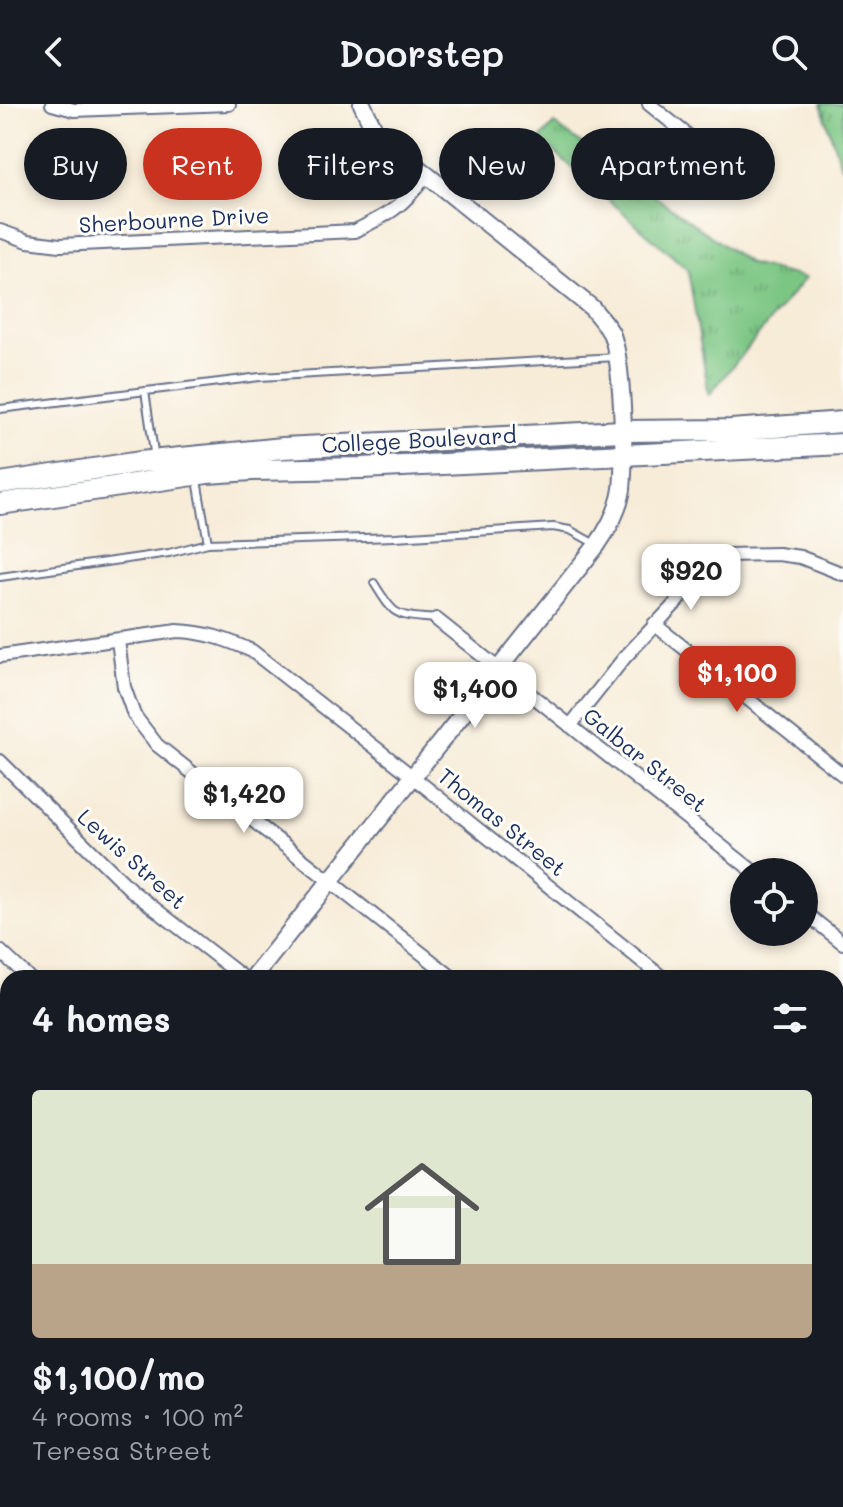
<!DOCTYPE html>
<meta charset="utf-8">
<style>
body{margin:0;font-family:Mali,sans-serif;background:#20242c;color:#f1f3f6;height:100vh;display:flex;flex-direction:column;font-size:30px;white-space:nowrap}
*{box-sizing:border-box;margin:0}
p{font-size:26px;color:#9ea1a6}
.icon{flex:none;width:44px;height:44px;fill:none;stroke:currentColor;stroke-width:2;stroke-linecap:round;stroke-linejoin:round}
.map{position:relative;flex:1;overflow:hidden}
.panel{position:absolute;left:0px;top:866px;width:844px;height:538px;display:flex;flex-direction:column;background:#171b24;border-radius:24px 24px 0 0;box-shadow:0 4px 12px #0003}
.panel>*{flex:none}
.top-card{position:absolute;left:24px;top:24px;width:796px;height:72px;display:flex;gap:16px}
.fabs{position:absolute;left:730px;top:754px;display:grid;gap:16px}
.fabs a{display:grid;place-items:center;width:88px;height:88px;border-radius:50%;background:#171b24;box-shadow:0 4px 12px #0003;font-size:40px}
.price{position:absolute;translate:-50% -68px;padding:0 18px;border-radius:16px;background:#fff;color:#222;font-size:26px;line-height:52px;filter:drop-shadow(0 2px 4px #0008)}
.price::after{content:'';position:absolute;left:50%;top:48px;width:24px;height:18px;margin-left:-12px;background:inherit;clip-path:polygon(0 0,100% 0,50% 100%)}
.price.current{background:#c8321e;color:#fff}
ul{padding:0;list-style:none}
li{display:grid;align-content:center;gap:16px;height:424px;padding:0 32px}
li+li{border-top:2px solid #363941}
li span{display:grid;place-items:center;height:248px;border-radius:8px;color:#555}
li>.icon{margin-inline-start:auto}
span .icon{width:144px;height:144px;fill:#fffc;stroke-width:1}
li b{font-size:34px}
h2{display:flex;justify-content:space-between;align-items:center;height:96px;padding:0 32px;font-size:34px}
.tag{padding:0 28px;border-radius:36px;background:#171b24;box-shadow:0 4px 12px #0003;font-size:28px;line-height:72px}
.tag.current{background:#c8321e;color:#fff}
header{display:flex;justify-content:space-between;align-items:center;height:104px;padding:0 32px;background:#171b24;font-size:36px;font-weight:600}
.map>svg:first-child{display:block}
.grass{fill:url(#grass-tufts);stroke:#4c7a70;stroke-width:2}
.park{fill:#7cc683;stroke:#4c7a70;stroke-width:2}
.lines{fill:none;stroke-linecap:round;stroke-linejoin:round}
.service-casing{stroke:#687189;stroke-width:10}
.minor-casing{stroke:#687189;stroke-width:16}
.tertiary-casing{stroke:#687189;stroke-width:20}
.primary-casing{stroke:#687189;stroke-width:24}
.service{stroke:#fff;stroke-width:6}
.minor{stroke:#fff;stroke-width:12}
.tertiary{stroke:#fff;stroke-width:16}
.primary{stroke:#fff;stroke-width:20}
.labels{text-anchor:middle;stroke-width:6;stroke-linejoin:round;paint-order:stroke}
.street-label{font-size:22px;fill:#1b2f5e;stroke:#fdfcf7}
</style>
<header><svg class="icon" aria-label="back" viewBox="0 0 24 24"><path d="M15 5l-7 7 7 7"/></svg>Doorstep<svg class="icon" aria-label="search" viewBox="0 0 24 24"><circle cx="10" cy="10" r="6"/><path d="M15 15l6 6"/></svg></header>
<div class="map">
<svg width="843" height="1403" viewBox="0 0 843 1403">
<defs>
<pattern id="grass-tufts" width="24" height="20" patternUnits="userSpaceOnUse" patternTransform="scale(2)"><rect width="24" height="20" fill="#7cc683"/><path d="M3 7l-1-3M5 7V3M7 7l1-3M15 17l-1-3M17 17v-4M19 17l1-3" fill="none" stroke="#65a16e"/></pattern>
</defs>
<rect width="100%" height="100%" fill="#fdfcf7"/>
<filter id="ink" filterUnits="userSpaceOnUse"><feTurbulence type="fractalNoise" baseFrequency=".0125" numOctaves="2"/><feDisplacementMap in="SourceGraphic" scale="16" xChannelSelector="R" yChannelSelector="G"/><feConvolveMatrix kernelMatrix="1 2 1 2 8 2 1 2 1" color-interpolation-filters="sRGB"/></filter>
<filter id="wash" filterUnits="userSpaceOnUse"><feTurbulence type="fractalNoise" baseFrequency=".006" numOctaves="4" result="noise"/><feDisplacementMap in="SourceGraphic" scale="32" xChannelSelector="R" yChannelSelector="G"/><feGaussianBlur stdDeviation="1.8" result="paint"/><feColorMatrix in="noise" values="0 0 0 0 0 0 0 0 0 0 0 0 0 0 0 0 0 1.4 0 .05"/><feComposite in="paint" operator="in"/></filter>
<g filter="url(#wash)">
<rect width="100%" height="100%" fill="#f7ecd8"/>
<path class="grass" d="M821 0H843V64L841 62Z
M554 20 750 160 805 174 709 291 688 166 540 35Z"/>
<path class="park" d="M356 1396H425L420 1403H365Z"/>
</g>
<g filter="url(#ink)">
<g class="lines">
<defs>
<path id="service" d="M145 287 155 355
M0 305 260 273 617 253
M197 376 208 439
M0 473 169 449 208 439 395 433 553 423 570 426 597 441
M374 479C396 515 396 511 436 515"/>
<path id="minor" d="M52 0 74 6 229 0
M649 0 728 64
M0 127 28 137 60 141 355 127C389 110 403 103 426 71
M436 515 754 768
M654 520 843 671
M118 536 124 583 134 611 157 641 453 874
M0 552 177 527C205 528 226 535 252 547L413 673 663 874
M570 622 625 553 674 501 706 460 726 451 778 450 800 453 843 470
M0 657 132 787 244 874
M804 808 843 839
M0 847 29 874
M836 1013 843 1018
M0 1023 8 1029
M836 1181 843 1186
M836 1350 843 1355
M108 1396 117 1403
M467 1396 476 1403
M679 1396 688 1403
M36 1403 41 1396
M296 1403 299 1396
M440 1403 445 1396
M607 1403 612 1396"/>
<path id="tertiary" d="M253 874 597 441C609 424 619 406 622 385 625 354 623 255 611 229 606 220 598 212 592 204L392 43 374 25 362 0
M0 1201 8 1191"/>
<path id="primary" d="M0 379 140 358 283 344 622 327 731 326 843 318
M0 400 207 369 252 366 362 364 843 340"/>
</defs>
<use href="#service" class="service-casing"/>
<use href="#minor" class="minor-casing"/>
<use href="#tertiary" class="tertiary-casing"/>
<use href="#primary" class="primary-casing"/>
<use href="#service" class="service"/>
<use href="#minor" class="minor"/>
<use href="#tertiary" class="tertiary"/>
<use href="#primary" class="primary"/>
</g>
</g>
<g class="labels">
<g class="street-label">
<text transform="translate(174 116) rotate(-3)" y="8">Sherbourne Drive</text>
<text transform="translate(419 336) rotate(-3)" y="8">College Boulevard</text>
<text transform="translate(645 656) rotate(39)" y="8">Galbar Street</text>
<text transform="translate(502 718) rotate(39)" y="8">Thomas Street</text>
<text transform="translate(132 755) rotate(42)" y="8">Lewis Street</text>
</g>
</g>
</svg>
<div class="fabs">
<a><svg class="icon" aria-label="locate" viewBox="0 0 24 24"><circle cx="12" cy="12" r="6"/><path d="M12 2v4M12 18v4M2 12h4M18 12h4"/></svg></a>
</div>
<b class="price" style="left:691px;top:508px">$920</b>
<b class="price current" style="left:737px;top:610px">$1,100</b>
<b class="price" style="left:475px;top:626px">$1,400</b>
<b class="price" style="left:244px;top:731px">$1,420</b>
<div class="top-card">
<a class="tag">Buy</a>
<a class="tag current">Rent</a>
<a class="tag">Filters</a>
<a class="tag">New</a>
<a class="tag">Apartment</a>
</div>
<section class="panel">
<h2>4 homes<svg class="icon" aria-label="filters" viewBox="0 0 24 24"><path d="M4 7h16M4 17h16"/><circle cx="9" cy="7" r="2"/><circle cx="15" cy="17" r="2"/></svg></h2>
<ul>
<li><span style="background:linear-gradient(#dfe7d0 70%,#b9a48a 0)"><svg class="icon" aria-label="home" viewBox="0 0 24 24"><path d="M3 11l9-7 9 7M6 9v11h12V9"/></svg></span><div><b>$1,100/mo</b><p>4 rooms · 100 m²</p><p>Teresa Street</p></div></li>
</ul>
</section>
</div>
